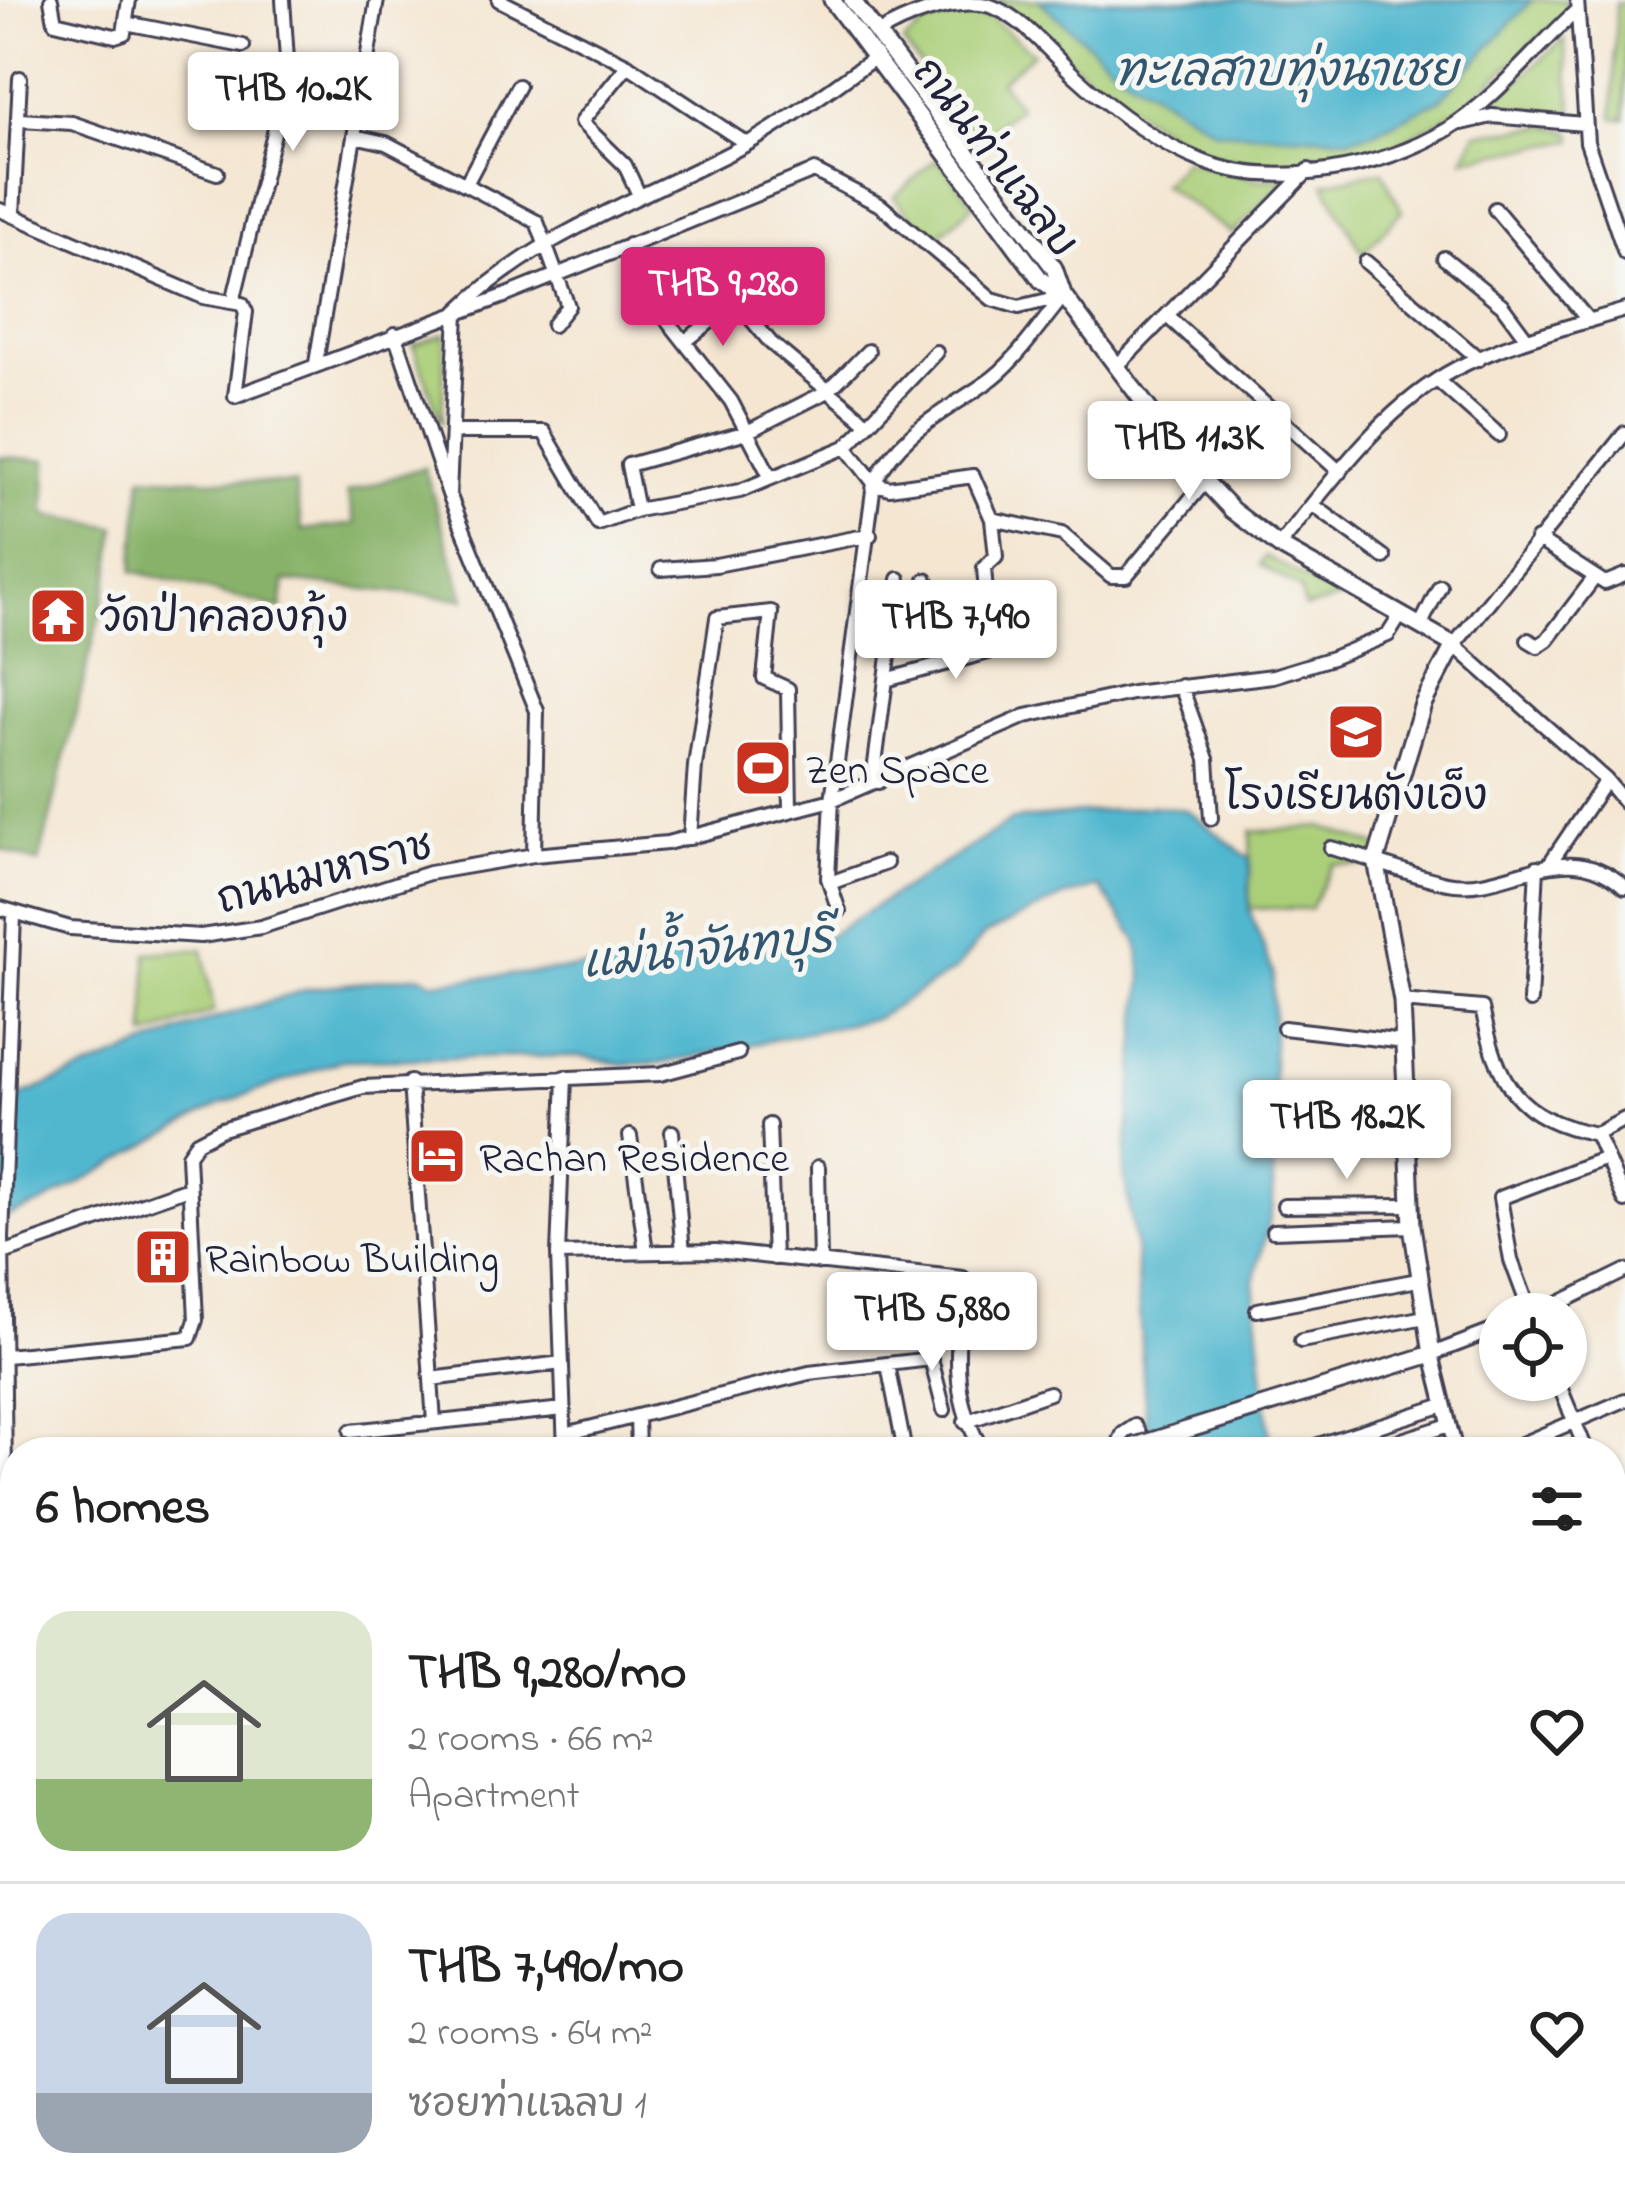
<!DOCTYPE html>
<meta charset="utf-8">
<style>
body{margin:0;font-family:"Indie Flower","Playpen Sans Thai",sans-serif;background:#f6f6f6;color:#222;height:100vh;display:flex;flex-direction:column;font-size:45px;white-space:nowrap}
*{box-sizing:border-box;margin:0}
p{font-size:39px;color:#767676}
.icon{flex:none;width:66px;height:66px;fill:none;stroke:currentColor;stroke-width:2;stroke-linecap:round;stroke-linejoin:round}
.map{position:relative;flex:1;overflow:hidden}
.drawer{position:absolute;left:0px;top:1437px;width:1626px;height:771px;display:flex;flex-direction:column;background:#fff;border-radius:48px 48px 0 0;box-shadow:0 3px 9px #0004}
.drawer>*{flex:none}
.fabs{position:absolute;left:1479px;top:1293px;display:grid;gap:24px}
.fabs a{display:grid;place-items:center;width:108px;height:108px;border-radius:50%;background:#fff;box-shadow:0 3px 9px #0004;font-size:60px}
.price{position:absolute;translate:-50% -102px;padding:0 27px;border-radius:12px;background:#fff;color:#222;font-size:39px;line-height:78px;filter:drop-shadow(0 3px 6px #0008)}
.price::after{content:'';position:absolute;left:50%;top:72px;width:36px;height:27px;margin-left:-18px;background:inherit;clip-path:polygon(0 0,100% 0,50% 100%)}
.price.current{background:#db2777;color:#fff}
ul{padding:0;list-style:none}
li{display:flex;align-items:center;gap:36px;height:300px;padding:0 36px}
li+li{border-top:3px solid #e0e0e0}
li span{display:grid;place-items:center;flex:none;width:336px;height:240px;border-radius:36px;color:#555}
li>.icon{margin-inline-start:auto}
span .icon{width:144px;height:144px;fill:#fffc;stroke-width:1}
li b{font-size:51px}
h2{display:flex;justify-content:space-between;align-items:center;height:144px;padding:0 36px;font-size:51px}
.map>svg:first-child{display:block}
.green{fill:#abcf79;stroke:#66785a;stroke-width:3}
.forest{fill:#88b269;stroke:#556a52;stroke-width:3}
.water{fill:#51b7cf;stroke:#3a6c85;stroke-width:3}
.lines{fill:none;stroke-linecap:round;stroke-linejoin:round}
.stream{stroke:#51b7cf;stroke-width:3}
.minor-casing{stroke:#423f52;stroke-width:18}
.major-casing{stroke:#423f52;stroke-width:21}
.minor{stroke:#fff;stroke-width:12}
.major{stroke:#fff;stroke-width:15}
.major-bridge-casing{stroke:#423f52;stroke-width:21;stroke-linecap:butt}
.major-bridge{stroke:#fff;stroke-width:15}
.labels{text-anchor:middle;stroke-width:10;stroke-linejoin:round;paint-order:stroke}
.street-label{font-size:42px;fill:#22223b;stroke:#f6f6f2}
.poi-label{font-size:42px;fill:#22223b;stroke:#f6f6f2;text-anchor:start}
.water-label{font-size:45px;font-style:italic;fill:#32566f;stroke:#f6f6f2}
</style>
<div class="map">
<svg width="1625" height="2206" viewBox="0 0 1625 2206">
<rect width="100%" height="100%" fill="#f6f6f2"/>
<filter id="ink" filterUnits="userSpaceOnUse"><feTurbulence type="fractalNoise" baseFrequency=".00833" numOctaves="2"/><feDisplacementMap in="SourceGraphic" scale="24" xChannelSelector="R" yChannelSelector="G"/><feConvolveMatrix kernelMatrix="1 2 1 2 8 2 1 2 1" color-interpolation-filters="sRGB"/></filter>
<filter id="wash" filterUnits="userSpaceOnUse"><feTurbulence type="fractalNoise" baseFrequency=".004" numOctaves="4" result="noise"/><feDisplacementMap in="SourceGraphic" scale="48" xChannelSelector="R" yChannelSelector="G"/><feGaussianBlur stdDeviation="2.7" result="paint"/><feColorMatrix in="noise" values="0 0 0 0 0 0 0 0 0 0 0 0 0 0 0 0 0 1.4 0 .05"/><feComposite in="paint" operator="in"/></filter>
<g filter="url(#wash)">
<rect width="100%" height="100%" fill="#f4e6d1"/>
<path class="green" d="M998 0H1567L1566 15 1463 107 1376 156 1257 164 1202 154 1107 92Z
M1616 3H1625V119L1613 118Z
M974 12 991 18 1033 53 1000 81 1019 107 977 140 903 43 926 24Z
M1564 39 1573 115 1491 104Z
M1549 126 1572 132 1573 140 1464 159 1477 133Z
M937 158 974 204 933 241 894 197Z
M1184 160 1256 179 1287 178 1232 234 1162 185Z
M1382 171 1402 211 1363 254 1324 183Z
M445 334 442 424 413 345Z
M1266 556 1341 599 1305 608 1300 589 1260 565Z
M1322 827 1380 847 1377 866 1333 864 1310 909 1249 908 1251 832Z
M203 949 214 1011 146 1037 147 953Z"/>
<path class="forest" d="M0 457 47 460 45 515 116 527 110 573 39 863 0 849Z
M424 467 465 599 285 581 281 609 133 571 142 476 295 484 302 530 355 524 347 493Z"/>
<path class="water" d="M1039 0H1532L1441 99 1375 132 1349 138 1216 131 1117 70Z
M1151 806 1187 810 1250 859 1249 909 1273 972V1206L1254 1282 1271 1452H1173L1146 1423 1135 1246 1124 1174 1143 976 1137 940 1099 887 1063 897 984 935 956 969 877 1018 664 1063 621 1064 581 1056 342 1060 221 1104 42 1204 0 1219V1104L207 1021 308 989 419 975 435 982 812 946 1013 820Z
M1625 1731V1810L1611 1806V1740Z"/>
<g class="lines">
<path class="stream" d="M216 2193 285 2206
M8 2206 36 2193"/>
</g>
</g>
<g filter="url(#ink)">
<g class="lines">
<defs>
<path id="minor" d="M51 0 55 22 115 36 124 33 129 0
M499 0 626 64 747 144
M1577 0 1587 142 1625 253
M126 23 243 46
M877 34C904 17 949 0 981 4 1015 8 1049 52 1074 75 1110 108 1156 143 1202 161 1274 190 1383 169 1448 129 1491 103 1537 47 1575 12
M628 65 581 122 625 165 639 195
M20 120 72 123 217 173
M1462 123 1492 116 1584 124
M354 136 386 143 537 222 568 306 553 325
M466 184 518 86
M1495 209 1589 321
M0 210 203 297 242 304 246 312 235 396 507 295 814 171 880 205 992 299 1019 307 1064 296
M13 216 20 78
M629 245 660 311 731 401 771 478
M1444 258 1502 305 1527 339
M1366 262 1479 359
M233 302 288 75 283 0
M1167 316 1340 472
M395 334 449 494 537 711 534 855
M687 340 736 301 771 343 867 423
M316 363 377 0
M1117 366 1309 170
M1438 381 1499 435
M452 432H544L598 524 637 510 740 491 846 447 936 352
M1625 433 1454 645 1606 780 1625 803
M846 447 874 483 889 488 973 476 992 519 1062 534 1111 576H1126L1205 482
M449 494 457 312C538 232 646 198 745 145 790 120 833 86 876 57
M1313 505 1384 557
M637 510 628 465 747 432 828 391 868 351
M1537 539 1605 583 1625 575
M1279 546C1330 483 1384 406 1457 368 1510 341 1568 327 1625 310
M661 569 716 565 870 535
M926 580 956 658
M986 593 984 568 996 557 992 519
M1420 626 1440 586
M1528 640 1538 646 1547 640 1595 577
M886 680 1014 645
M1181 686 1207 759 1211 818
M878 782 875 764 899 579
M690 838 695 766 717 618 771 612 764 678 788 689 790 810
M1331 848C1370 858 1409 875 1447 883 1509 895 1564 831 1625 887
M1550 863 1606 780
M830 883 886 863
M0 908 70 928 201 936 261 927 429 873 534 855 667 843 832 800 1026 716 1132 693 1273 676 1332 658 1388 635 1400 616
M839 911 828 878 832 800 874 483C901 431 940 415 986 383 1015 364 1040 324 1063 297
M1402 1001 1482 1008C1498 1084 1516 1118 1596 1134L1625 1119
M1530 1001 1537 867
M1284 1028 1404 1042
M410 1082 434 1422
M769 1125 774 1258
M672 1132 683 1252
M1596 1134 1625 1201
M630 1136 646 1252
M1296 1144 1408 1147
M818 1167 820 1263
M1284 1206 1410 1205
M1273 1231 1412 1226
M3 1253 188 1188
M558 1254 565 1077
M1257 1310 1418 1280
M1531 1314 1511 1260 1500 1198 1606 1158
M1537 1314 1625 1271
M1301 1341 1425 1317
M6 1356 190 1338 196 1320 188 1155 197 1142 222 1129 363 1087 660 1074 738 1053
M888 1365 905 1452
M431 1379 562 1363
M1557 1380 1587 1452
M637 1416 638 1452
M965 1422 1049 1393
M351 1431 564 1409
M565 1434 809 1373 931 1359 944 1410
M1318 1445 1444 1405
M1116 1450 1123 1434 1135 1426 1151 1452
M565 1452 558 1254 716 1251 963 1278C959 1342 947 1396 984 1452
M1364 1452 1449 1425
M1456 1452 1432 1354 1500 1328
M1503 1452 1625 1400
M0 1588 6 1553 2 1238 14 915
M0 1633 15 1635
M1611 1641 1625 1630
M0 1721H15
M1220 2193 1245 2206
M98 2196 102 2206
M981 2206V2204
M1040 2206 1043 2193
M1177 2206 1212 2193
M1365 2206 1370 2201 1381 2206
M1433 2206 1437 2195 1461 2206
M1501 2206 1506 2193"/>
<path id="major" d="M832 0 1041 280 1064 296 1196 472 1232 510 1279 546 1454 645 1423 704 1376 860 1402 1001 1412 1226 1432 1354 1309 1392
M852 0 1054 268 1063 294
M1098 1452 1126 1449
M2 1929 12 1948
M361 2206 368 2193
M378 2206 386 2193"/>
</defs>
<use href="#minor" class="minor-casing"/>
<use href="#major" class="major-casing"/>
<use href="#minor" class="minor"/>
<use href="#major" class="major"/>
<defs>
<path id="major-bridge" d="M1132 1447 1309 1392"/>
</defs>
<use href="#major-bridge" class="major-bridge-casing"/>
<use href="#major-bridge" class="major-bridge"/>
</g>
</g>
<defs>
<symbol id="temple-square" viewBox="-11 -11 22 22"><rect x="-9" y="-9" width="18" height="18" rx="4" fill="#c8321e" stroke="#f6f6f2"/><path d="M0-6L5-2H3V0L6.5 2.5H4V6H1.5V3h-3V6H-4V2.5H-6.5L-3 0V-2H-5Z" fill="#fff"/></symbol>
<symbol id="school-square" viewBox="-11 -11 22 22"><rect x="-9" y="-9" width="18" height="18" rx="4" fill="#c8321e" stroke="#f6f6f2"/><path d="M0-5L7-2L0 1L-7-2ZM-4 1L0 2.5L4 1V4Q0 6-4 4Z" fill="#fff"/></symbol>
<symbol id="stadium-square" viewBox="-11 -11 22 22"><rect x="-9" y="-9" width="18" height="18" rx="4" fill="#c8321e" stroke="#f6f6f2"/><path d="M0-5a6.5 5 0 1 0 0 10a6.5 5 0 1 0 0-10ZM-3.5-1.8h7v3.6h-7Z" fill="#fff"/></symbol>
<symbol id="hotel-square" viewBox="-11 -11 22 22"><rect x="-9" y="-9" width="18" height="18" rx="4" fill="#c8321e" stroke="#f6f6f2"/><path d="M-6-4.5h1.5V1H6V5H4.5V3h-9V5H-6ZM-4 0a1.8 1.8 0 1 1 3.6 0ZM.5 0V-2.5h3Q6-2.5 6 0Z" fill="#fff"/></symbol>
<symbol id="building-square" viewBox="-11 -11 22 22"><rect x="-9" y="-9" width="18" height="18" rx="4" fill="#c8321e" stroke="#f6f6f2"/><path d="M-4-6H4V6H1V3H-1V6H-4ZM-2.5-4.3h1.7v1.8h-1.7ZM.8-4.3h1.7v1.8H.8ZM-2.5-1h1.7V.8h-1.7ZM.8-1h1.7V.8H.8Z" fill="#fff"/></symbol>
</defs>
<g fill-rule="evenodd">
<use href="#temple-square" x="25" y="583" width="66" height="66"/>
<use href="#school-square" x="1323" y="699" width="66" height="66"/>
<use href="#stadium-square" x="730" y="735" width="66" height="66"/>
<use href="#hotel-square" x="404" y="1123" width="66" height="66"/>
<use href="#building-square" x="130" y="1224" width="66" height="66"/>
</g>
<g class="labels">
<g class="street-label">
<text transform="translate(997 156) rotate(52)" y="15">ถนนท่าแฉลบ</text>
<text transform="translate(324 870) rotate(-15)" y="15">ถนนมหาราช</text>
</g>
<g class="poi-label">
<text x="100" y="631">วัดป่าคลองกุ้ง</text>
<text x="805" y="783">Zen Space</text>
<text x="1356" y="809" text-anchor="middle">โรงเรียนตังเอ็ง</text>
<text x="479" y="1171">Rachan Residence</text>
<text x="205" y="1272">Rainbow Building</text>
</g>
<g class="water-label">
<text x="1286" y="85">ทะเลสาบทุ่งนาเชย</text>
<text transform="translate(707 948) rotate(-6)" y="16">แม่น้ำจันทบุรี</text>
</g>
</g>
</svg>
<div class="fabs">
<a><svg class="icon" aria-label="locate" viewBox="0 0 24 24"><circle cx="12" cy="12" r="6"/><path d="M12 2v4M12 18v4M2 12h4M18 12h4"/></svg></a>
</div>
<b class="price" style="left:293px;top:154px">THB 10.2K</b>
<b class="price current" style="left:723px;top:349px">THB 9,280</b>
<b class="price" style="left:1189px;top:503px">THB 11.3K</b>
<b class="price" style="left:956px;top:682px">THB 7,490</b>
<b class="price" style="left:1347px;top:1182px">THB 18.2K</b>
<b class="price" style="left:932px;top:1374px">THB 5,880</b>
<section class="drawer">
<h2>6 homes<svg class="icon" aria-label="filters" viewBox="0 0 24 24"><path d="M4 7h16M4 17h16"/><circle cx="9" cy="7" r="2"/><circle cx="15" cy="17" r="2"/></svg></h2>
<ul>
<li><span style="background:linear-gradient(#dfe7d0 70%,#8fb573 0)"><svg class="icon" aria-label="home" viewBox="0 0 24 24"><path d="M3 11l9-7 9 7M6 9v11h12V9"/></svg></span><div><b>THB 9,280/mo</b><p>2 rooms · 66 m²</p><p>Apartment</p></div><svg class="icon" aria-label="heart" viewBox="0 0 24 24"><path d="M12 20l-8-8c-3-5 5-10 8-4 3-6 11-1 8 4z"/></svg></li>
<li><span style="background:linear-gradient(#c9d6e8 75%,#9aa5b1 0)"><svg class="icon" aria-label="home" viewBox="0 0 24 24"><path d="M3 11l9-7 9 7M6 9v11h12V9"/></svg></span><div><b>THB 7,490/mo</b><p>2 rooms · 64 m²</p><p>ซอยท่าแฉลบ 1</p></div><svg class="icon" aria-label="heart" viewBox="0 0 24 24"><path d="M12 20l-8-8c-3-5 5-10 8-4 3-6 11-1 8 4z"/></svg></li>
</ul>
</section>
</div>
